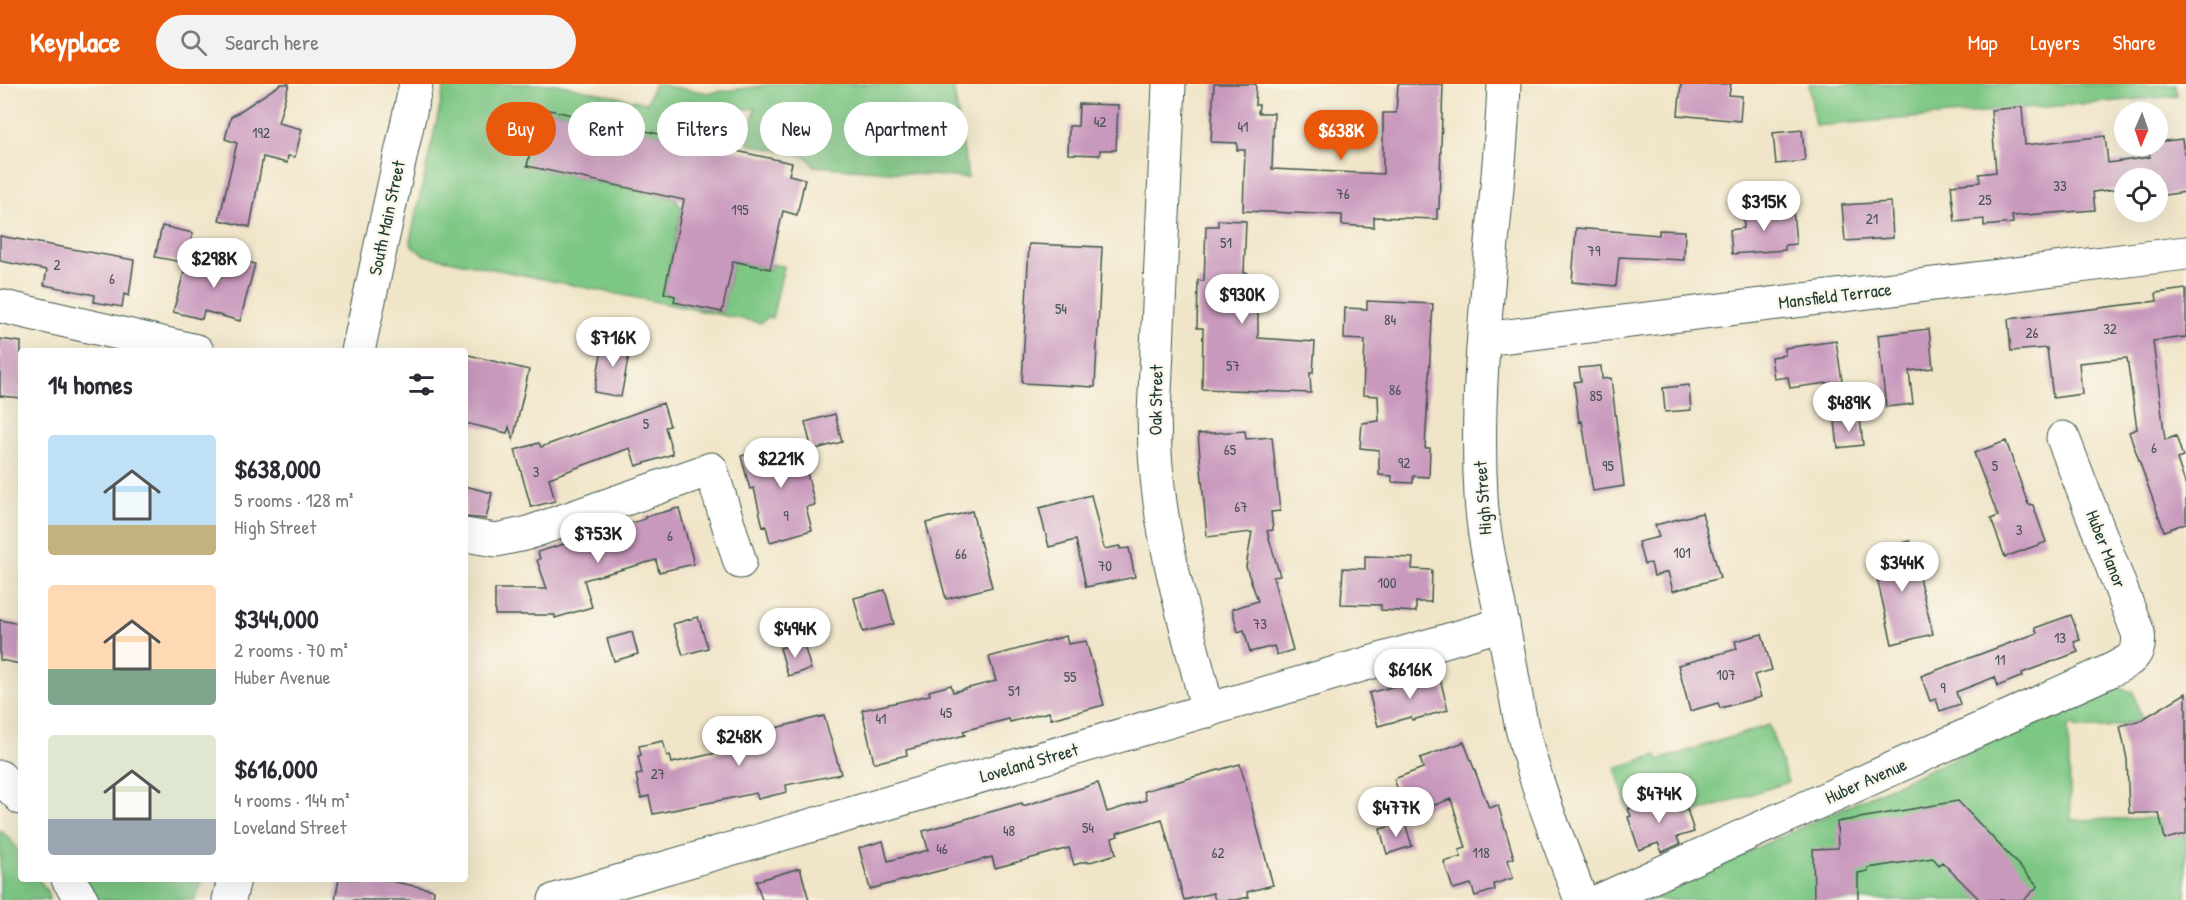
<!DOCTYPE html>
<meta charset="utf-8">
<style>
body{margin:0;font-family:"Patrick Hand",sans-serif;background:#f2f2f3;color:#2b2b33;height:100vh;display:flex;flex-direction:column;font-size:22px;white-space:nowrap}
*{box-sizing:border-box;margin:0}
p{font-size:20px;color:#7c7c81}
.icon{flex:none;width:33px;height:33px;fill:none;stroke:currentColor;stroke-width:2;stroke-linecap:round;stroke-linejoin:round}
.map{position:relative;flex:1;overflow:hidden}
.sheet{position:absolute;left:18px;top:264px;width:450px;height:534px;display:flex;flex-direction:column;background:#fff;border-radius:6px;box-shadow:0 6px 24px #0002}
.sheet>*{flex:none}
.guide{position:absolute;left:486px;top:18px;width:570px;height:54px;display:flex;gap:12px}
.needle{width:39px;rotate:182deg}
.controls{position:absolute;left:2114px;top:18px;display:grid;gap:12px}
.controls a{display:grid;place-items:center;width:54px;height:54px;border-radius:50%;background:#fff;box-shadow:0 6px 24px #0002;font-size:30px}
.price{position:absolute;translate:-50% -51px;padding:0 14px;border-radius:21px;background:#fff;color:#222;font-size:20px;line-height:39px;filter:drop-shadow(0 2px 3px #0008)}
.price::after{content:'';position:absolute;left:50%;top:36px;width:18px;height:14px;margin-left:-9px;background:inherit;clip-path:polygon(0 0,100% 0,50% 100%)}
.price.selected{background:#ea580c;color:#fff}
ul{padding:0;list-style:none}
li{display:flex;align-items:center;gap:18px;height:150px;padding:0 30px}
li span{display:grid;place-items:center;flex:none;width:168px;height:120px;border-radius:6px;color:#555}
li>.icon{margin-inline-start:auto}
span .icon{width:72px;height:72px;fill:#fffc;stroke-width:1}
li b{font-size:26px}
h2{display:flex;justify-content:space-between;align-items:center;height:72px;padding:0 30px;font-size:26px}
.tag{padding:0 21px;border-radius:27px;background:#fff;box-shadow:0 6px 24px #0002;font-size:21px;line-height:54px}
.tag.selected{background:#ea580c;color:#fff}
header{display:flex;align-items:center;gap:36px;box-sizing:border-box;height:84px;padding:0 30px;background:#ea580c;color:#fff}
header strong{font-size:28px}
nav{display:flex;gap:33px;margin-inline-start:auto;font-size:21px}
.search{width:420px;height:54px;background:#f2f2f3;display:flex;align-items:center;gap:15px;box-sizing:border-box;padding:0 21px;border-radius:33px;color:#7c7c81;font-size:22px}
.map>svg:first-child{display:block}
.green{fill:#7dc784;stroke:#4e825c;stroke-width:1.5}
.building{fill:#c999bd}
.lines{fill:none;stroke-linecap:round;stroke-linejoin:round}
.minor-casing{stroke:#3e564a;stroke-width:35}
.tertiary-casing{stroke:#3e564a;stroke-width:35}
.primary-casing{stroke:#3e564a;stroke-width:35}
.minor{stroke:#fff;stroke-width:33}
.tertiary{stroke:#fff;stroke-width:33}
.primary{stroke:#fff;stroke-width:33}
.labels{text-anchor:middle;stroke-width:5;stroke-linejoin:round;paint-order:stroke}
.number-label{font-size:15px;fill:#4a5456}
.street-label{font-size:18px;fill:#1f3d34;stroke:#fbf7ec}
</style>
<header>
<strong>Keyplace</strong>
<div class="search"><svg class="icon" aria-label="search" viewBox="0 0 24 24"><circle cx="10" cy="10" r="6"/><path d="M15 15l6 6"/></svg>Search here</div>
<nav><a>Map</a><a>Layers</a><a>Share</a></nav>
</header>
<div class="map">
<svg width="2186" height="816" viewBox="0 0 2186 816">
<rect width="100%" height="100%" fill="#fbf7ec"/>
<filter id="ink" filterUnits="userSpaceOnUse"><feTurbulence type="fractalNoise" baseFrequency=".0167" numOctaves="2"/><feDisplacementMap in="SourceGraphic" scale="12" xChannelSelector="R" yChannelSelector="G"/><feConvolveMatrix kernelMatrix="1 2 1 2 8 2 1 2 1" color-interpolation-filters="sRGB"/></filter>
<filter id="wash" filterUnits="userSpaceOnUse"><feTurbulence type="fractalNoise" baseFrequency=".008" numOctaves="4" result="noise"/><feDisplacementMap in="SourceGraphic" scale="24" xChannelSelector="R" yChannelSelector="G"/><feGaussianBlur stdDeviation="1.35" result="paint"/><feColorMatrix in="noise" values="0 0 0 0 0 0 0 0 0 0 0 0 0 0 0 0 0 1.4 0 .05"/><feComposite in="paint" operator="in"/></filter>
<g filter="url(#wash)">
<rect width="100%" height="100%" fill="#f0e5c8"/>
<path class="green" d="M445 0H557L647 19 654 0 709 9 777 0H953L968 94 814 82 808 74 802 72 748 60 755 24C724 27 713 32 695 58L540 24 535 44 529 43 525 62 531 64 528 82 676 115 682 125 664 209 675 212 674 218 722 228 733 177 770 185 771 180 784 182 772 234 768 233 761 239 424 171 413 163 410 157Z
M1809 0H2176L2177 12 1815 42Z
M2116 603 2133 608 2142 636 2105 644H2076V641L2068 642 2071 736 2160 734 2165 755 2186 750V816H1641L2109 604Z
M1769 641 1788 698 1689 731 1679 728 1671 711 1628 725 1615 684 1657 671 1659 676Z
M0 746C19 761 21 771 21 795H39L48 809 49 816H0Z
M83 795H202L195 816H93Z"/>
<g id="blocks">
<path class="building" d="M281 0H289L278 39 302 45 295 73 288 72 287 79 263 73 250 143 219 136 237 59 225 55 231 33Z
M1214 0H1256L1255 21H1259L1258 29H1274L1272 85 1383 90V29H1396L1398 0H1443L1439 125H1437V135L1374 133V143L1342 141V131L1243 127 1245 66H1237V59L1211 58Z
M1681 0H1731L1729 11 1742 12 1740 37 1678 31Z
M1079 20 1118 21 1116 66H1100V71L1068 70 1069 42H1078Z
M2022 23 2025 61 2105 52 2108 79 2150 73 2148 62H2157V58L2182 55 2184 69H2186V108L2157 112V94H2124V104L2093 108 2095 126 2012 132 2013 139 1984 142V135L1955 138 1951 101 1980 98 1979 90 1996 88 1991 26Z
M540 24 792 79 789 91 805 95 797 131 783 127 770 185 733 177 722 228 674 218 675 212 664 209 684 116 527 82Z
M1802 46 1805 77 1776 80 1773 49Z
M1891 118 1893 154 1845 157 1842 121Z
M1793 126 1796 160 1785 161V166L1732 170 1730 146 1744 144 1743 129Z
M1218 136 1246 137 1244 189H1248V197H1258V254L1315 258 1313 289H1310L1311 309 1202 305 1203 244H1197L1198 196 1204 197 1206 142H1218Z
M162 142 193 149 186 179 155 173Z
M1576 144 1659 151V146L1685 147 1684 176 1619 173 1616 202 1572 198Z
M0 152 134 176 129 212 124 210 122 223 94 218 95 211 44 201 47 186 0 177Z
M1029 160 1102 163 1095 303 1022 299Z
M230 173 255 180 240 237 204 227 202 235 173 228 188 174 228 185Z
M2186 205V253L2153 257 2165 356 2176 352 2183 373 2177 375 2186 402V439L2164 447 2129 348 2137 345 2127 274 2079 279 2082 310 2053 314 2047 264 2011 267 2008 235 2157 217 2156 209Z
M1367 217 1433 220 1425 364H1430L1429 393 1413 392V399L1392 398V392L1379 391V366L1360 364 1362 339 1379 337 1378 312 1363 311 1365 256 1344 255 1345 224 1367 225Z
M1929 245 1933 284 1909 287 1913 320 1886 323 1878 251Z
M604 254 631 259 621 313 594 308Z
M0 255 21 258V314L0 312Z
M1836 257 1842 297 1790 304 1788 293 1774 295 1771 273 1785 271V264Z
M465 270 529 286 513 356 509 343 507 349 465 339Z
M1601 282 1602 295 1611 294 1624 402 1593 407 1582 337 1579 338 1574 298 1581 297 1579 284Z
M1689 301 1691 326 1665 328 1663 304Z
M663 319 670 342 665 343 673 370 636 382 630 364 549 394 555 417 531 423 515 366 539 359 541 363Z
M835 330 842 358 812 366 805 338Z
M1860 334 1863 361 1838 364 1835 337Z
M1245 347 1246 355 1272 353 1280 427 1271 428 1273 446 1267 447 1280 492 1273 493 1293 566 1277 571 1274 562 1250 568 1244 546 1238 548 1232 525 1258 517 1246 483 1252 448 1207 453 1198 350Z
M799 357 815 421 806 423 812 446 770 458 766 442 763 443 754 404 750 405 741 372Z
M2006 357 2028 420 2033 421 2046 458 2005 473 1991 435 1998 432 1974 369Z
M465 402 492 409 486 435 465 433Z
M1091 411 1104 465 1120 462V465L1129 464 1135 493 1086 503 1076 456 1049 463 1039 424Z
M679 424 694 480 659 488 656 476 584 496 592 523 555 534V531H495V505H547L537 476 540 475 538 468 645 435V433Z
M972 427 992 503 946 515 926 439Z
M1702 429 1720 494 1673 507 1668 488 1654 492 1651 479 1644 480 1638 458 1659 453 1655 441Z
M1910 457 1933 550 1892 560 1871 467Z
M1365 472 1413 474 1412 485 1432 486 1431 518H1416V528L1381 526V521L1341 520 1343 484 1365 485Z
M885 506 894 540 863 548 854 514Z
M2071 531 2080 556 2074 558 2078 568 2022 589 2023 592 1998 602 1995 593 1956 608 1960 620 1940 627 1936 615 1930 617 1921 592 2037 549 2035 544Z
M698 533 708 564 683 571 673 540Z
M0 536 21 540V580L0 576Z
M632 548 638 570 614 577 607 555Z
M1762 550 1772 586 1754 591 1761 613 1720 624 1718 619 1690 627 1678 581 1737 565 1735 557Z
M1066 552 1068 560 1086 557 1104 621 1051 635 1049 628 1010 638 1009 635 963 647 965 651 906 666 907 671 874 679 862 626 930 611 929 607 951 601 953 608 996 597 989 573Z
M803 558 811 585 788 592 780 564Z
M1438 587 1448 626 1412 636 1411 633 1378 642 1369 609 1402 600 1401 597Z
M2186 609V750L2165 755 2159 729H2129L2127 675 2120 642 2141 636Z
M824 632 841 690 786 701 787 708 758 715 756 709 653 730 649 712 641 714 636 691 642 690 638 672 641 671 639 662 663 657 667 672 670 671 672 679 738 664 732 643 753 638 755 649Z
M1464 658 1489 724 1498 721 1514 774 1508 776 1513 794 1494 800 1495 806 1475 812 1471 800 1453 805 1444 778 1461 773 1459 766 1466 764 1451 715 1407 731 1394 695 1423 684 1420 674Z
M1240 680 1273 801 1247 808 1249 813 1236 816H1215L1213 809 1184 816 1162 735 1117 749 1118 752 1112 754 1116 770 1087 779V777L1074 781 1069 764 995 784 992 773 870 805 859 764 883 757 888 777 928 766 923 747 1022 719 1023 722 1098 699 1107 728 1146 716 1144 707Z
M1671 711 1679 728 1687 725 1694 748 1677 753 1680 760 1662 768 1658 759 1639 766 1628 733 1631 732 1628 725Z
M1958 717 2038 802 2024 816H1980L1942 778 1939 781 1933 774 1868 784V787L1858 789V816H1814L1813 765 1838 764 1837 738Z
M1405 739 1412 762 1387 770 1380 745Z
M800 784 809 816H762L756 797Z
M339 795H381L434 806 433 816H335Z"/>
</g>
</g>
<g filter="url(#ink)">
<use href="#blocks" fill-opacity="0" stroke="#3e564a" stroke-width="1.5"/>
<g class="lines">
<defs>
<path id="minor" d="M1169 0 1154 331C1155 348 1154 365 1156 381 1162 464 1188 546 1208 627
M0 222 197 267
M1484 255 2186 169
M465 451 496 456 525 450 711 385 740 478
M0 693 21 714
M68 795 82 816
M555 816 1503 540
M1601 816 2107 588C2126 578 2142 574 2138 549L2063 354"/>
<path id="tertiary" d="M1504 0C1499 137 1473 274 1481 412 1483 456 1495 499 1503 542 1510 576 1515 610 1522 644 1536 703 1560 760 1581 816"/>
<path id="primary" d="M358 267 416 0
M229 816 234 795"/>
</defs>
<use href="#minor" class="minor-casing"/>
<use href="#tertiary" class="tertiary-casing"/>
<use href="#primary" class="primary-casing"/>
<use href="#minor" class="minor"/>
<use href="#tertiary" class="tertiary"/>
<use href="#primary" class="primary"/>
</g>
</g>
<g class="labels">
<g class="number-label">
<text x="1100" y="43">42</text>
<text x="1243" y="48">41</text>
<text x="261" y="54">192</text>
<text x="2060" y="107">33</text>
<text x="1343" y="115">76</text>
<text x="1985" y="121">25</text>
<text x="740" y="131">195</text>
<text x="1872" y="140">21</text>
<text x="1226" y="164">51</text>
<text x="1594" y="172">79</text>
<text x="57" y="186">2</text>
<text x="112" y="200">6</text>
<text x="1061" y="230">54</text>
<text x="1390" y="241">84</text>
<text x="2110" y="250">32</text>
<text x="2032" y="254">26</text>
<text x="1233" y="287">57</text>
<text x="1395" y="311">86</text>
<text x="1596" y="317">85</text>
<text x="646" y="345">5</text>
<text x="2154" y="369">6</text>
<text x="1230" y="371">65</text>
<text x="1404" y="384">92</text>
<text x="1608" y="387">95</text>
<text x="1995" y="387">5</text>
<text x="536" y="393">3</text>
<text x="1241" y="428">67</text>
<text x="786" y="437">9</text>
<text x="2019" y="451">3</text>
<text x="670" y="457">6</text>
<text x="1682" y="474">101</text>
<text x="961" y="475">66</text>
<text x="1105" y="487">70</text>
<text x="1387" y="504">100</text>
<text x="1260" y="545">73</text>
<text x="2060" y="559">13</text>
<text x="2000" y="581">11</text>
<text x="1726" y="596">107</text>
<text x="1070" y="598">55</text>
<text x="1943" y="609">9</text>
<text x="1014" y="612">51</text>
<text x="946" y="634">45</text>
<text x="881" y="640">41</text>
<text x="658" y="695">27</text>
<text x="1088" y="749">54</text>
<text x="1009" y="752">48</text>
<text x="942" y="770">46</text>
<text x="1218" y="774">62</text>
<text x="1481" y="774">118</text>
</g>
<g class="street-label">
<text transform="translate(387 134) rotate(-78)" y="6">South Main Street</text>
<text transform="translate(1835 212) rotate(-7)" y="6">Mansfield Terrace</text>
<text transform="translate(1156 316) rotate(-89)" y="6">Oak Street</text>
<text transform="translate(1483 414) rotate(-94)" y="6">High Street</text>
<text transform="translate(2106 465) rotate(69)" y="6">Huber Manor</text>
<text transform="translate(1029 679) rotate(-16)" y="6">Loveland Street</text>
<text transform="translate(1866 697) rotate(-24)" y="6">Huber Avenue</text>
</g>
</g>
</svg>
<div class="controls">
<a><svg class="needle" viewBox="-14 -14 28 28"><path d="M0-13l5 13h-10z" fill="#e53935"/><path d="M0 13l5-13h-10z" fill="#7c7c81"/></svg></a>
<a><svg class="icon" aria-label="locate" viewBox="0 0 24 24"><circle cx="12" cy="12" r="6"/><path d="M12 2v4M12 18v4M2 12h4M18 12h4"/></svg></a>
</div>
<b class="price selected" style="left:1341px;top:77px">$638K</b>
<b class="price" style="left:1764px;top:148px">$315K</b>
<b class="price" style="left:214px;top:205px">$298K</b>
<b class="price" style="left:1242px;top:241px">$930K</b>
<b class="price" style="left:613px;top:284px">$716K</b>
<b class="price" style="left:1849px;top:349px">$489K</b>
<b class="price" style="left:781px;top:405px">$221K</b>
<b class="price" style="left:598px;top:480px">$753K</b>
<b class="price" style="left:1902px;top:509px">$344K</b>
<b class="price" style="left:795px;top:575px">$494K</b>
<b class="price" style="left:1410px;top:616px">$616K</b>
<b class="price" style="left:739px;top:683px">$248K</b>
<b class="price" style="left:1659px;top:740px">$474K</b>
<b class="price" style="left:1396px;top:754px">$477K</b>
<div class="guide">
<a class="tag selected">Buy</a>
<a class="tag">Rent</a>
<a class="tag">Filters</a>
<a class="tag">New</a>
<a class="tag">Apartment</a>
</div>
<section class="sheet">
<h2>14 homes<svg class="icon" aria-label="filters" viewBox="0 0 24 24"><path d="M4 7h16M4 17h16"/><circle cx="9" cy="7" r="2"/><circle cx="15" cy="17" r="2"/></svg></h2>
<ul>
<li><span style="background:linear-gradient(#bfe0f5 75%,#c2b280 0)"><svg class="icon" aria-label="home" viewBox="0 0 24 24"><path d="M3 11l9-7 9 7M6 9v11h12V9"/></svg></span><div><b>$638,000</b><p>5 rooms · 128 m²</p><p>High Street</p></div></li>
<li><span style="background:linear-gradient(#ffd9b3 70%,#7fa58c 0)"><svg class="icon" aria-label="home" viewBox="0 0 24 24"><path d="M3 11l9-7 9 7M6 9v11h12V9"/></svg></span><div><b>$344,000</b><p>2 rooms · 70 m²</p><p>Huber Avenue</p></div></li>
<li><span style="background:linear-gradient(#dfe7d0 70%,#9aa5b1 0)"><svg class="icon" aria-label="home" viewBox="0 0 24 24"><path d="M3 11l9-7 9 7M6 9v11h12V9"/></svg></span><div><b>$616,000</b><p>4 rooms · 144 m²</p><p>Loveland Street</p></div></li>
</ul>
</section>
</div>
